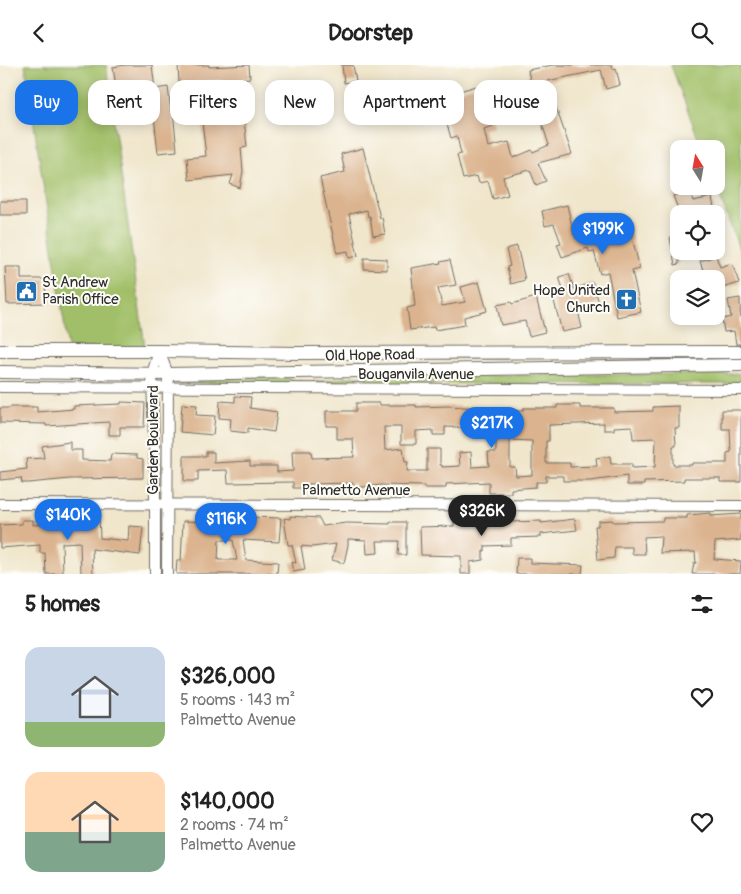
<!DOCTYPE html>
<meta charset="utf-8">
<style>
body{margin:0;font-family:Pangolin,sans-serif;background:#f2f2f2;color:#222;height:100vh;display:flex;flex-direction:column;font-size:19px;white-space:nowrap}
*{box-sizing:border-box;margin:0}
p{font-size:16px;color:#767676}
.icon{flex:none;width:28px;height:28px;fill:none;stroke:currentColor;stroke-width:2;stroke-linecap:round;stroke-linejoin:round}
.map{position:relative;height:509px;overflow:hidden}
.side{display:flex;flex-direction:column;background:#fff;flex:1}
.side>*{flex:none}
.top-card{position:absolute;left:15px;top:15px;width:711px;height:45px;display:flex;gap:10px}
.needle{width:32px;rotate:349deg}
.fabs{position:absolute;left:670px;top:75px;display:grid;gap:10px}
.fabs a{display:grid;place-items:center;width:55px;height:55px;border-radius:10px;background:#fff;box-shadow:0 2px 12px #0003;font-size:25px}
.price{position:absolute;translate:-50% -42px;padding:0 11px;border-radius:18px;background:#1a73e8;color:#fff;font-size:16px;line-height:32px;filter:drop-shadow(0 1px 2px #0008)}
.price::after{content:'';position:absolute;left:50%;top:30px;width:15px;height:11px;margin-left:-8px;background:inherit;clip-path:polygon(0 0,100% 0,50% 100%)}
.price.on{background:#222;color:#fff}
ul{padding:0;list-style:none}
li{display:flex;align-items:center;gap:15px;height:125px;padding:0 25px}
li span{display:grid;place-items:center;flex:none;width:140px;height:100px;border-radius:15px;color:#555}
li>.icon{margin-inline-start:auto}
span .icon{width:60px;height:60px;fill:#fffc;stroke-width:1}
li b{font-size:21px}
h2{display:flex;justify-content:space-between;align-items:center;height:60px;padding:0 25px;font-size:21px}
.pill{padding:0 18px;border-radius:15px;background:#fff;box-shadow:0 2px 12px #0003;font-size:18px;line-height:45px}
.pill.on{background:#1a73e8;color:#fff}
header{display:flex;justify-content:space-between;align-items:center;height:65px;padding:0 25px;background:#fff;font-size:22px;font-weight:700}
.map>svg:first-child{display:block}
.green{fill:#a1bf67;stroke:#667549}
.building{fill:#dbb48f;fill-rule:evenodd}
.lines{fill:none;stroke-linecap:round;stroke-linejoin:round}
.minor-casing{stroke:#706c63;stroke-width:12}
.major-casing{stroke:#706c63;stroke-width:14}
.minor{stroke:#fff;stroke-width:10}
.major{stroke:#fff;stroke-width:12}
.labels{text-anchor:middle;stroke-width:4;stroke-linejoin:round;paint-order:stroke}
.poi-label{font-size:15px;fill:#2b2b2b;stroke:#fdfcf7;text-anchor:start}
.street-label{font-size:15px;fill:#2b2b2b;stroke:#fdfcf7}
</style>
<header><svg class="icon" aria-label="back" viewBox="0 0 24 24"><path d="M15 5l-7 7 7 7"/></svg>Doorstep<svg class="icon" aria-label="search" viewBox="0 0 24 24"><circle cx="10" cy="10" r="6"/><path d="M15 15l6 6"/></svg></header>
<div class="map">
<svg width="741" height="509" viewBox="0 0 741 509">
<rect width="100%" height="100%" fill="#fdfcf7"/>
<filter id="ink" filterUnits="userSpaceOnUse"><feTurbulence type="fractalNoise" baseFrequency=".02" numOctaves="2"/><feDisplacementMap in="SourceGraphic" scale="10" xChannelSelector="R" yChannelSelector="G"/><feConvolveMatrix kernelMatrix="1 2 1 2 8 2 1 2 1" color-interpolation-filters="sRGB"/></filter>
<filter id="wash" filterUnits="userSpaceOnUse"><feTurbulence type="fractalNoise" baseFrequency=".0096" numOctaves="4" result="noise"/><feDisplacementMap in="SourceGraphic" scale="20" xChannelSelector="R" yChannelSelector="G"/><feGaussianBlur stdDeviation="1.12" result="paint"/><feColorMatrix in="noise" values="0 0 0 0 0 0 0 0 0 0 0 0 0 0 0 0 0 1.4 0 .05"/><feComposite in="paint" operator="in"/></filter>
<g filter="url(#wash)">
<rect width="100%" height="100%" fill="#f0e6cc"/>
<path class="green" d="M25 0H106L145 283H68Z
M671 0H741V189L716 121V84H702Z
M741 309V319L178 318 180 312 281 311C304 321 331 315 355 311Z"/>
<g id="blocks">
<path class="building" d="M125 0H152L155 24 168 22 171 46H173L177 86 158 88 154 51 116 55 113 29H117L113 2Z
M178 0H209V2L249 0 250 13 242 14 245 36H242L247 82 241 83 243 106 240 123 230 119 233 110 189 115 187 93 206 91 201 48 215 46 214 39 233 37 230 15 221 16V15L179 18Z
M342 0H353L356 16 344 18Z
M553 0H612L613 4 616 3 620 20 606 24 601 5 547 16 572 89 538 98 546 116 536 120 530 105 503 112 508 130 493 134 488 116 479 118 477 111 463 114 457 90 461 89 457 71 451 73 439 32 480 20 493 61 484 64 488 82 509 77 513 93 532 85 533 87 549 80 533 31 528 5Z
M363 83 380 153 382 152 385 169 373 171 370 151 368 152 367 145 349 149 358 191 349 193 348 186 337 188 320 113 345 107 341 89Z
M690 126 693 136 712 132 715 149H680L673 131Z
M0 136H26V150H0Z
M567 140 574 170 618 158V159L628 157 640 204 632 206 641 247 617 252 608 207 600 209 594 186 589 187 588 183 562 192 557 179 561 178 554 159 545 161 542 146Z
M679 171V199L675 200 670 173Z
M517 181 525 215 511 219 507 202 510 201 506 184Z
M716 191 720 202 732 198 739 218 716 225V214H706L700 196Z
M364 193 387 194V205L364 204Z
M450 195 456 220 438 223 442 241 465 237 461 222 479 217 487 246 464 252 465 260 435 265 434 262 410 265 407 243 415 241 411 203 441 198 440 197Z
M5 202H21V214H45L46 238 7 239Z
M569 209 574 224 593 218 599 238 578 246 582 263 562 267 552 228 563 224 559 212Z
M536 232 545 267 529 271 525 256 501 260 497 240 511 237 512 239Z
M740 233 741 279H736L734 266 724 267 722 254 731 252 728 235Z
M235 331 251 332 250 343 277 347 274 367 248 363V368L230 366 231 354 219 353 220 336 235 337Z
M121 337 145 338 144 362H120V370H109V357L46 361V359L0 358V343H10V342H37V347L74 344V341L121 339Z
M356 338H380V340H416V342L449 341 477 343V345L523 346V343H557V340H580V343H614V347L653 346V342L679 341V363H675L676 381H673V400H692V398H727V388L731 387 730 364H722V345H741V417H720V413H684V416L644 417V420H627V411L590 416H563V411H546V417H536V422L511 424V428H489V417L446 419V423H424V421L381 420 354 423V418L308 419 309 423H293V417L228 418 227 405 198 406V416H184V391H206V387H214V398L250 396V401H277V407L293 406 292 386H311L312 393 354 392 353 374H337V361H326V346H356ZM477 357 496 358V387H488L489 401 472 402 471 387 459 388 460 401 442 402V400H440V384H427V406H407L408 397H405L403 383 385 385 384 362H401V379H416V366L433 365V370H445V362L476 363ZM604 358V365H614V362L632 361 633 374 656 373 655 402 632 403V399H611L610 391 596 393 597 401 570 402V398H546V376H549V360ZM510 375 532 376V410L516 411 515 402H510Z
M182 339 197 340 196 350 215 351 213 370 180 367Z
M70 377V385H82V395L110 396 111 389 137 390V393L143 394V413L70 414 28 418H22L21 413 0 415V407L27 404 26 394 44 393 42 381Z
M208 446 220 447V450H248V452L281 453 279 477 243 475 246 495 278 497 277 509H176L177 495 181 496 183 456 208 457ZM219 475H233L237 495H218Z
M711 448V451L741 449V475L715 477 714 494 741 496 740 509H692L694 498H696L695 487 660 488 661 471 644 472 645 489H632V482H615L614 493 598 495 595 461H598V456L612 455 613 457 663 456V453H687V450Z
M99 449 100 473 128 476 129 461 143 462 140 490 92 484 93 509H81L80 477 62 478 63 509H46L45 488H40V480L0 483V460L22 459V455H33V460L79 457 78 450Z
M290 451 319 453 323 461 346 458 390 459V457H406V490H398L399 476H377L378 488 367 489 366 475 348 474V480L344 498 332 495 336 479 312 482 301 481 305 505 293 507 291 497 296 498 292 480H288L284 453 290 454Z
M454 452H471V457H491V455L510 454V457L541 456V458L575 454 577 465 541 469V472L511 473V480L485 481V486H483V495L470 497V509H461V491L421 490 420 462 454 461Z
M517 493H530V498L583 500 582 509H516Z"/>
</g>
</g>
<g filter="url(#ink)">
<use href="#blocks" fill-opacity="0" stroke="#706c63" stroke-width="1"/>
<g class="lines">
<defs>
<path id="minor" d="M159 286 168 309 167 509
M0 322 741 325
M0 439 741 441
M155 509V410L152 309 159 286"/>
<path id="major" d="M0 286H159L298 288 741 287
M0 307 168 309 741 300"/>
</defs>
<use href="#minor" class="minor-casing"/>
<use href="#major" class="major-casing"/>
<use href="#minor" class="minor"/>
<use href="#major" class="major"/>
</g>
</g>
<defs>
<symbol id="civic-square" viewBox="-11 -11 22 22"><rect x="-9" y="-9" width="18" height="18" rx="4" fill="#1f6fb2" stroke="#fdfcf7"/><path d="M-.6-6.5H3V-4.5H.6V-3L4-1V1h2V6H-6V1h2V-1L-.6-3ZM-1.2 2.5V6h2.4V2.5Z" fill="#fff"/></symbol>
<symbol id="church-square" viewBox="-11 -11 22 22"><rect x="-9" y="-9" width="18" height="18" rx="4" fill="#1f6fb2" stroke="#fdfcf7"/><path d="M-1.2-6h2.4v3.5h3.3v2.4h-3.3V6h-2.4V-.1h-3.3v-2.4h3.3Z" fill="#fff"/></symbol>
</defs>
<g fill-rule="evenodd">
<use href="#civic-square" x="14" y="214" width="25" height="25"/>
<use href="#church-square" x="614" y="222" width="25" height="25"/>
</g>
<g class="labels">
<g class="poi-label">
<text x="42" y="222">St Andrew<tspan x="42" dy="17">Parish Office</tspan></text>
<text x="610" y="230" text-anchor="end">Hope United<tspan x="610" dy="17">Church</tspan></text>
</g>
<g class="street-label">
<text transform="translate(370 290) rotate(-1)" y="5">Old Hope Road</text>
<text x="416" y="314">Bouganvila Avenue</text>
<text transform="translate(153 375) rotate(-90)" y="5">Garden Boulevard</text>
<text x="356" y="430">Palmetto Avenue</text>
</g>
</g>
</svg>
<div class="fabs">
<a><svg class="needle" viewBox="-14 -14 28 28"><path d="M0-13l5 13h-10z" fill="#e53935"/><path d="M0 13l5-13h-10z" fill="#767676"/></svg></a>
<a><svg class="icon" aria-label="locate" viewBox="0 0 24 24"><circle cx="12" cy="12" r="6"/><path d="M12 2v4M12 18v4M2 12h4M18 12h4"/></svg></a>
<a><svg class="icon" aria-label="layers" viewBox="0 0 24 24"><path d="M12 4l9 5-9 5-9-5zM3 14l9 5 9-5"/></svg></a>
</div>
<b class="price" style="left:603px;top:190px">$199K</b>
<b class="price" style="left:492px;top:384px">$217K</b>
<b class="price on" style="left:482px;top:472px">$326K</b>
<b class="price" style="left:68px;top:476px">$140K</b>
<b class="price" style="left:226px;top:480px">$116K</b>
<div class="top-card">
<a class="pill on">Buy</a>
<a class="pill">Rent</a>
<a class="pill">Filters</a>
<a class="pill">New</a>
<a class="pill">Apartment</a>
<a class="pill">House</a>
</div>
</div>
<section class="side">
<h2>5 homes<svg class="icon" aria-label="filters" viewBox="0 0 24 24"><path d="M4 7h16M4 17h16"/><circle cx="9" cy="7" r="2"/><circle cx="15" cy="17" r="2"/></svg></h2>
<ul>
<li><span style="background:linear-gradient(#c9d6e8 75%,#8fb573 0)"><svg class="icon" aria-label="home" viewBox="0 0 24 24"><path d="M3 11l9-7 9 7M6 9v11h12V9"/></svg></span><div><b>$326,000</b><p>5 rooms · 143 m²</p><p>Palmetto Avenue</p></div><svg class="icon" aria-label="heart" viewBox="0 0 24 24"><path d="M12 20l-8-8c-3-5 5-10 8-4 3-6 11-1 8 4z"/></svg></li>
<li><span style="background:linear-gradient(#ffd9b3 60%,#7fa58c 0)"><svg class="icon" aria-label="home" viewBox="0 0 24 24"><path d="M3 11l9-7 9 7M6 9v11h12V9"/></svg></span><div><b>$140,000</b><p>2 rooms · 74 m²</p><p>Palmetto Avenue</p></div><svg class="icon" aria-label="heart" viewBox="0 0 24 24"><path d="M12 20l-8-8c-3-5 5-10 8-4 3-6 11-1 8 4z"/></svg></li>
</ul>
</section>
